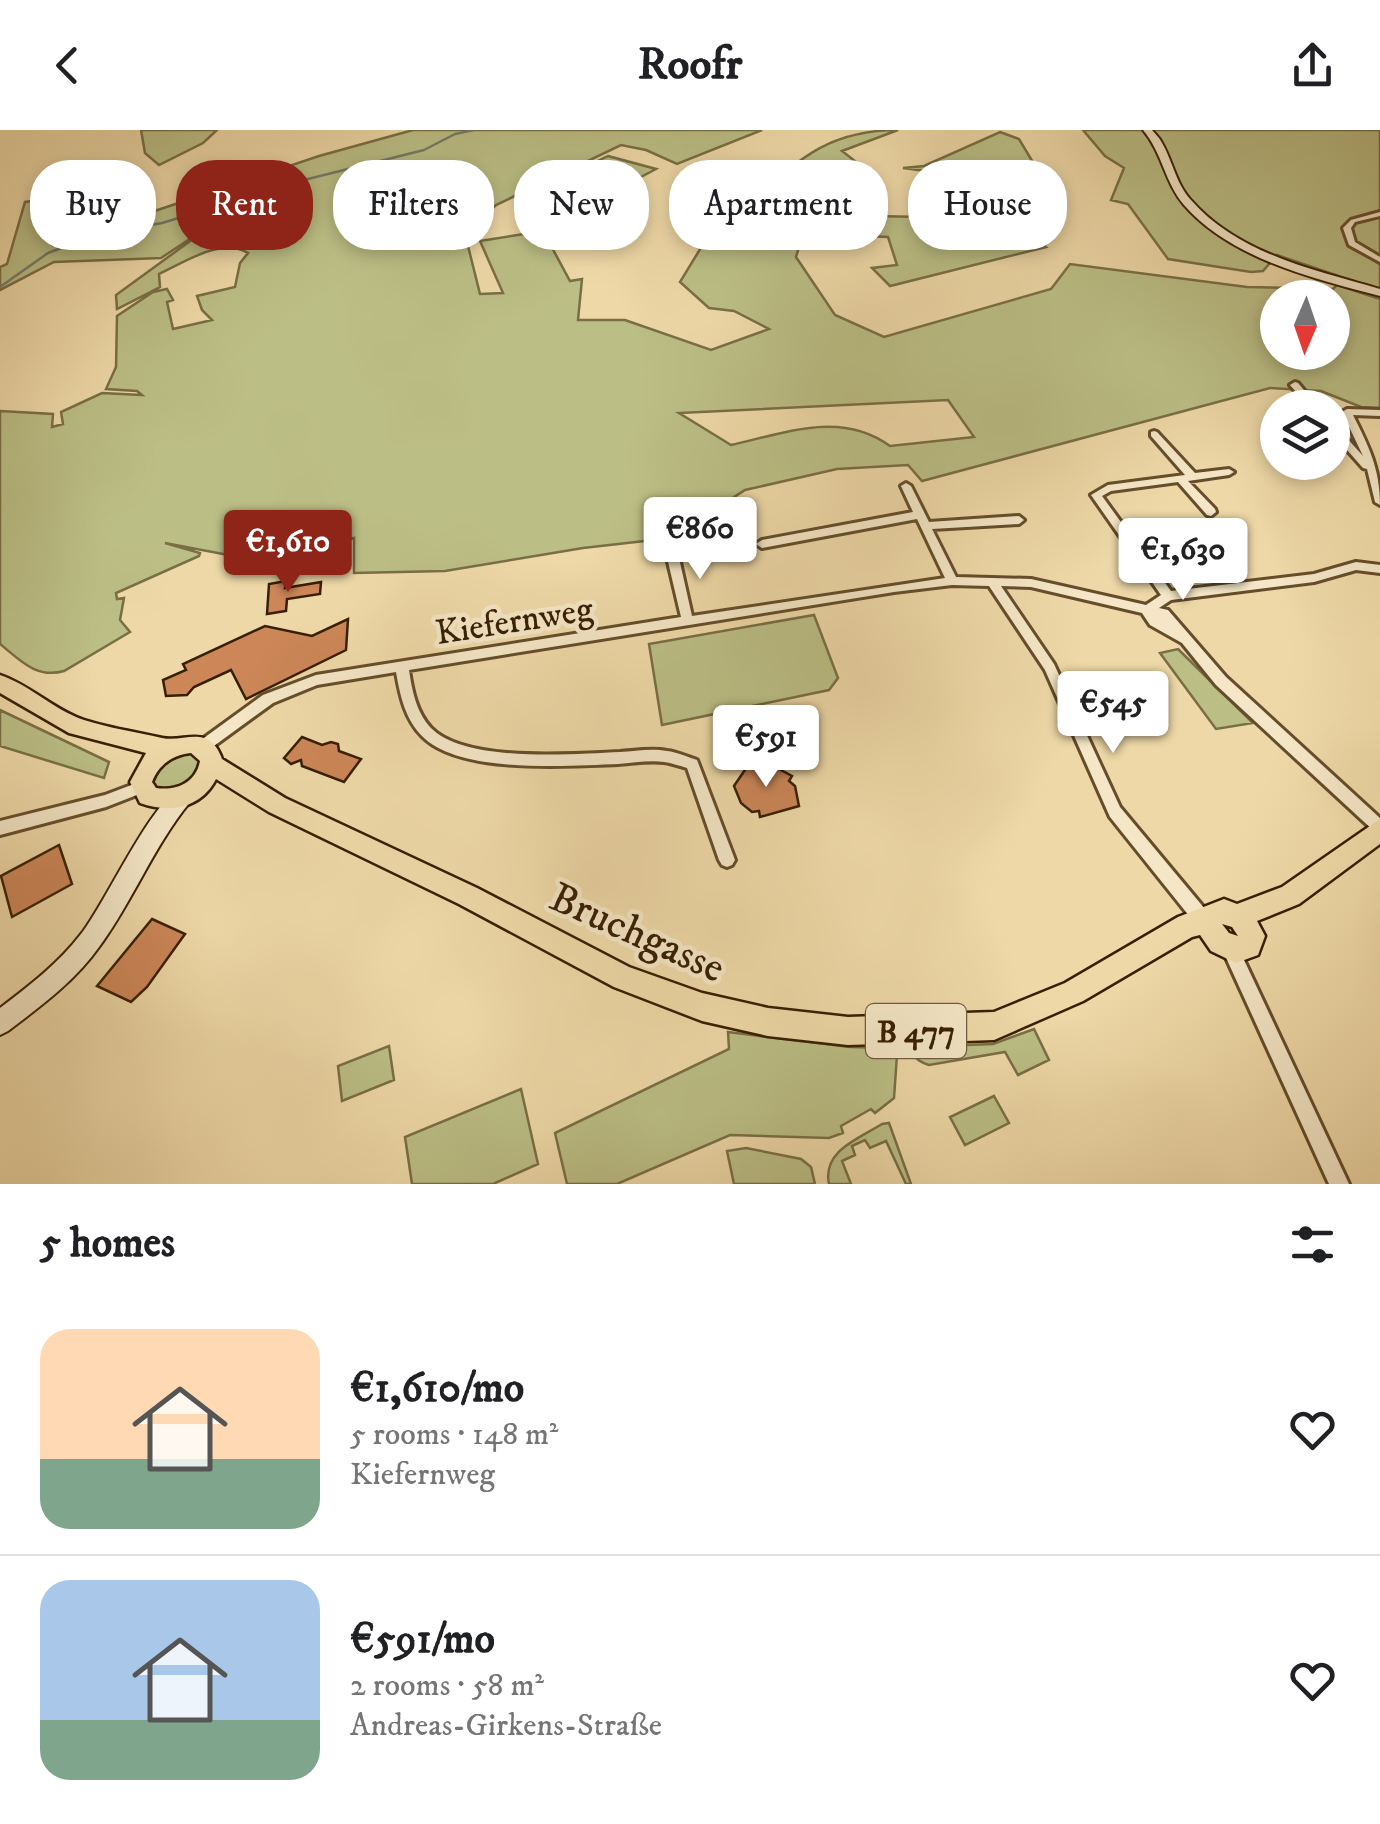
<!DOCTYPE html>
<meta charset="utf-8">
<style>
body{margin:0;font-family:"IM FELL DW Pica",serif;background:#f2f2f2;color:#202124;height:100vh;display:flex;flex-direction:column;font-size:38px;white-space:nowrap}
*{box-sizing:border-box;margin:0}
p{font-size:32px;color:#757577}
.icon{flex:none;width:55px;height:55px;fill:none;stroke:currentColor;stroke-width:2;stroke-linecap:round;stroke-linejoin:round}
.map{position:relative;height:1054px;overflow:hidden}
.panel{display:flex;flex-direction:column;background:#fff;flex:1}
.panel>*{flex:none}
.guide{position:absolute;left:30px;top:30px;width:1320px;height:90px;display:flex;gap:20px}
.needle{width:65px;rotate:182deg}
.tools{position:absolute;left:1260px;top:150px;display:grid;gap:20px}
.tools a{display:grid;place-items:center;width:90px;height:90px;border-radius:50%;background:#fff;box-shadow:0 5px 15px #0003;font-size:50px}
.price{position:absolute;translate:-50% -85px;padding:0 22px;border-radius:10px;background:#fff;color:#222;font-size:32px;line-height:65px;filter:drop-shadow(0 2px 5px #0008)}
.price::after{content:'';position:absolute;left:50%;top:60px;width:30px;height:22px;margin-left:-15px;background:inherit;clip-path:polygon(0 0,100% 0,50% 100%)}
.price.current{background:#8f2418;color:#fff}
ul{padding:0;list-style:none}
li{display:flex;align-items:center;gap:30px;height:250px;padding:0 40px}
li+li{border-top:2px solid #e0e0e0}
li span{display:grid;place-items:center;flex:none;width:280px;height:200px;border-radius:30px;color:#555}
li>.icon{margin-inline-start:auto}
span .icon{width:120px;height:120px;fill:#fffc;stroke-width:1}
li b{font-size:42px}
h2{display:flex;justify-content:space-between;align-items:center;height:120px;padding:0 40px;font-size:42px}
.chip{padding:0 35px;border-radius:40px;background:#fff;box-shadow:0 5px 15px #0003;font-size:35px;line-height:90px}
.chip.current{background:#8f2418;color:#fff}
header{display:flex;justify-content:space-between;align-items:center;height:130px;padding:0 40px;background:#fff;font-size:45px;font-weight:700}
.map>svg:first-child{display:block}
.green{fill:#bbbe85;stroke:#796e44;stroke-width:2.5;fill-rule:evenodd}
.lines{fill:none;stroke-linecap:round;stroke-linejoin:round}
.stream{stroke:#747b6b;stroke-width:2.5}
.building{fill:#cc8658;stroke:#371f02;stroke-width:2.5}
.street-casing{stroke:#654d2b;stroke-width:6}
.secondary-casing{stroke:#371f02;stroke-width:4}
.primary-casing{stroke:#371f02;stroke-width:5}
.street{fill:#f4e6c6;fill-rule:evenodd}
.secondary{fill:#f4e6c6;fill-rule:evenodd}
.primary{fill:#eed8a7;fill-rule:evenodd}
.labels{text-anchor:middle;stroke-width:9;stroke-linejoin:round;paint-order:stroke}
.shield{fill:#f4e6c6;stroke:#705b3d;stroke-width:2.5}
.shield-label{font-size:32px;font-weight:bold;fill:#371f02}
.street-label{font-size:35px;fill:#371f02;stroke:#f4e6c6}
.near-street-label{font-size:42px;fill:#371f02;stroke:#f4e6c6}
</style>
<header><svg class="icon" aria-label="back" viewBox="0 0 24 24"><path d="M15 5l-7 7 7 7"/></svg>Roofr<svg class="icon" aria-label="share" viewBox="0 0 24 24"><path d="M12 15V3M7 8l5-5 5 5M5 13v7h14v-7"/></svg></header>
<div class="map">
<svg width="1380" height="1054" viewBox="0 0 1380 1054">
<rect width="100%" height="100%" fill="#eed8a7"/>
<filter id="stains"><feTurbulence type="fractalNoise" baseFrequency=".002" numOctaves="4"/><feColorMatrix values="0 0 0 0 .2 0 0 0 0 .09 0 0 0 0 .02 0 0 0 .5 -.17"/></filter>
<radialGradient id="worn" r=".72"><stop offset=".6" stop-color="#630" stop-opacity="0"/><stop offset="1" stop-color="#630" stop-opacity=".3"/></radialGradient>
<path class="green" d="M141 0H217L203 13 159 35 145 23Z
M413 0H762L677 34 646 20 621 15 496 75 465 104 480 164 503 163 480 111 543 101 570 151 582 149 578 190H625L711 220 769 199 734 181 709 178 680 152 713 98 689 84 721 78 740 82C794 35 822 0 898 0L842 21 860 35 840 68 815 65 796 127 835 185 884 207 1051 159 1070 134 1247 157 1333 159 1337 155 1380 169V278L1361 277 1321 261 1270 258 922 351 908 335 837 339 745 360 671 408 583 418 445 441 354 443V408L290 428 260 431 165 413 200 423 199 426 116 463 117 469 124 468 120 490 130 502 64 541C36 549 20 530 0 514V281L53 284 52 297 63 294 61 282 102 263 142 265 137 261 106 259 116 237 117 186 153 162 167 159 173 170 167 172 173 199 212 190 202 180 197 166 235 157 240 133 248 123C221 107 185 132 159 144L160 157 117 179 116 165 226 85 161 128 54 132 0 160V137L7 134 25 72 55 68 53 115 319 26ZM1278 168H1332V222H1278ZM948 270 974 307 890 316C841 280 786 303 731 315L679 283Z
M1083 0H1380V160L1277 125 1263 141 1251 142 1168 129 1128 74 1111 70 1124 38 1105 26Z
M1000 2 1019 9 1037 39 992 49 1009 85 1046 117 890 156 872 138 897 135 888 107 865 106 870 86 927 87 950 66 949 44 903 38 924 36Z
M608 26 656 39 592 73 544 57Z
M814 485 838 548 829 560 662 595 649 514Z
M1178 519 1253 593 1216 599 1160 523Z
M0 580 109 632 104 648 0 616Z
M188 620 203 629 191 654 157 662 149 646 151 639Z
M1034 899 1049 930 1018 945 1005 922 929 935C920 932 912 928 913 917L993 914Z
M728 902 850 917 893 918 897 925 894 968 875 983 871 979 841 996 843 1003 829 1008 730 1005 617 1054H567L555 1003 729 919Z
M389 916 394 950 342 971 338 936Z
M521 959 538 1034 493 1054H412L405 1007Z
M994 966 1009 993 965 1015 950 987Z
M889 993 911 1054H906L886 1011 870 1018 865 1010 852 1016 855 1025 842 1031 851 1054H829C822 1021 858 1009 882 994Z
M746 1018 801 1029 811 1037 815 1054H734L727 1021Z"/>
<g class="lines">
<path class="stream" d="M0 157 48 123 95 105 162 93 304 50 424 20 455 4 474 0"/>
</g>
<path class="building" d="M286 451 285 458 321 452 320 464 287 469 286 481 267 484 269 454Z
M348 489 346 520 246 569 231 540 194 557 187 565 166 566 163 550 186 540 183 534 265 496 312 506Z
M302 607 322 615 331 612 338 614 339 621 361 629 344 652 302 636 301 630 291 634 284 628Z
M766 632 792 646 789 651 795 656 799 676 760 687 759 681 752 682 741 673 734 656 749 634Z
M59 715 72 754 12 787 1 746Z
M152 789 185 804 147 857 131 872 97 856Z"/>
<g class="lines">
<defs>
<path id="street" d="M1380 82V86L1355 92 1351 98 1355 112 1380 127V132L1349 115 1343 98 1351 90Z
M1295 252 1298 253 1319 278H1310L1290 255Z
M1347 279 1380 280V286L1353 285C1369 317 1380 339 1380 375L1375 372 1367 339 1363 338 1332 303V294L1335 295 1363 326 1342 282Z
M1154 301 1157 302 1195 343 1229 339 1234 342 1229 345 1188 351 1215 379 1216 382 1211 386 1207 385 1178 352 1111 361 1102 366 1171 461 1314 444 1356 432 1380 435V443L1356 440 1314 452 1171 470 1159 478 1168 480 1226 547 1380 688V704L1375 702 1216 555 1182 513 1150 495 1142 483 1031 457 1001 456 1054 534 1120 677 1210 785 1212 791 1210 797 1204 799 1198 797 1110 687 1045 540 989 456 952 455 894 462 409 540C412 560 416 582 431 598 465 633 573 624 620 622 635 621 652 618 667 621 677 622 687 627 697 630L735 730 732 735 727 737 722 735 719 730 687 638C680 636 672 633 664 632 649 630 633 633 618 634 568 636 458 644 422 606 405 589 400 565 396 542L317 555 273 573 207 621 202 623 197 621 195 617 197 613 263 565 316 545 681 487 665 419 671 415 677 419 692 486 945 448 917 389 762 418 756 414 762 410 913 382 901 356 906 353 911 356 929 392 1019 386 1024 390 1019 394 932 399 956 447 1031 449 1146 475 1161 465 1091 365 1108 355 1185 345 1151 306V302Z
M142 651 147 653 149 657 147 661 106 677 0 705V691L105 665Z
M1231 813 1237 815 1349 1054H1329L1223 821 1225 815Z"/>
<path id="secondary" d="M1143 0H1152L1159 8C1172 27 1175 53 1191 70 1238 124 1315 140 1380 159V166C1313 148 1231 129 1184 75 1165 53 1162 22 1143 0Z
M183 657 190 660 193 666 190 672C153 717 133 771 99 817 75 851 41 876 8 901L0 905V878C29 856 59 833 81 804 106 773 151 670 183 657Z"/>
<path id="primary" d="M0 545C30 555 54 580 84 590 109 598 136 602 162 608 185 613 209 593 222 629L285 668 477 758 629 837 702 863 768 878 848 887 994 882 1065 853 1178 787 1224 769 1237 774 1282 757 1380 689V714L1299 774 1257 791 1265 806 1258 825 1236 833 1211 821 1200 805 1192 807 1083 871 994 910 848 915 768 906 702 891 614 857 459 774 269 682 216 649C201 678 170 684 140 673L130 652 146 623 69 603 0 563ZM191 623 200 631C196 653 176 661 156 658L152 652C159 634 173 625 191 623ZM1222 794 1232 797 1238 806 1229 803Z"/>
</defs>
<use href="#street" class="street-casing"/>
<use href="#secondary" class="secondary-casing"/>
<use href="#primary" class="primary-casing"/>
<use href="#street" class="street"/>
<use href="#secondary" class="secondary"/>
<use href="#primary" class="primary"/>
</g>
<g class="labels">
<rect class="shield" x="866" y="874" width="100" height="54" rx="8"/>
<g class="shield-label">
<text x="916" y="912">B 477</text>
</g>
<g class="street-label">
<text transform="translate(514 490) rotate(-9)" y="12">Kiefernweg</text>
</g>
<g class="near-street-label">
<text transform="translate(638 801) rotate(24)" y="15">Bruchgasse</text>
</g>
</g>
<rect width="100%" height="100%" filter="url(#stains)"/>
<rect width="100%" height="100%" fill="url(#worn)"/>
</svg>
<div class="tools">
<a><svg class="needle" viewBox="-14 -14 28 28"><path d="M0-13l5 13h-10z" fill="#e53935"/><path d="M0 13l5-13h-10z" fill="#757577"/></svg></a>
<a><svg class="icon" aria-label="layers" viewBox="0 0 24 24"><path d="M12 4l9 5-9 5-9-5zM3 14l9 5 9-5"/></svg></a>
</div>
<b class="price" style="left:700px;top:452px">€860</b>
<b class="price current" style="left:288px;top:465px">€1,610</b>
<b class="price" style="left:1183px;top:473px">€1,630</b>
<b class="price" style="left:1113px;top:626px">€545</b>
<b class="price" style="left:766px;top:660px">€591</b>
<div class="guide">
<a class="chip">Buy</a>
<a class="chip current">Rent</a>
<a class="chip">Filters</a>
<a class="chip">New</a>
<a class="chip">Apartment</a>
<a class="chip">House</a>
</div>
</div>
<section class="panel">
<h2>5 homes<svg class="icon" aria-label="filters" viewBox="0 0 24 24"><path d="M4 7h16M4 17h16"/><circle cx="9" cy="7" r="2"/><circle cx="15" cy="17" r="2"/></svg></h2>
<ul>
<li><span style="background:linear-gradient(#ffd9b3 65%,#7fa58c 0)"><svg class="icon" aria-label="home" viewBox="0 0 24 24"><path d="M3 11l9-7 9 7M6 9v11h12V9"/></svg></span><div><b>€1,610/mo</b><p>5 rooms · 148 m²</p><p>Kiefernweg</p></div><svg class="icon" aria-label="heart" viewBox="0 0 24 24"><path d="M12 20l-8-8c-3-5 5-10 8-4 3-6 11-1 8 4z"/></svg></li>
<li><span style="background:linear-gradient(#a9c7e8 70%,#7fa58c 0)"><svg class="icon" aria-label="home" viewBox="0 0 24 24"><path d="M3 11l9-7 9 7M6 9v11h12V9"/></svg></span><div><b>€591/mo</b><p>2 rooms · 58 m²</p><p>Andreas-Girkens-Straße</p></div><svg class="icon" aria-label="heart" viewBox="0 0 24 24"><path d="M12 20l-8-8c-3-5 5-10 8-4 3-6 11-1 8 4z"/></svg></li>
</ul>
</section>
